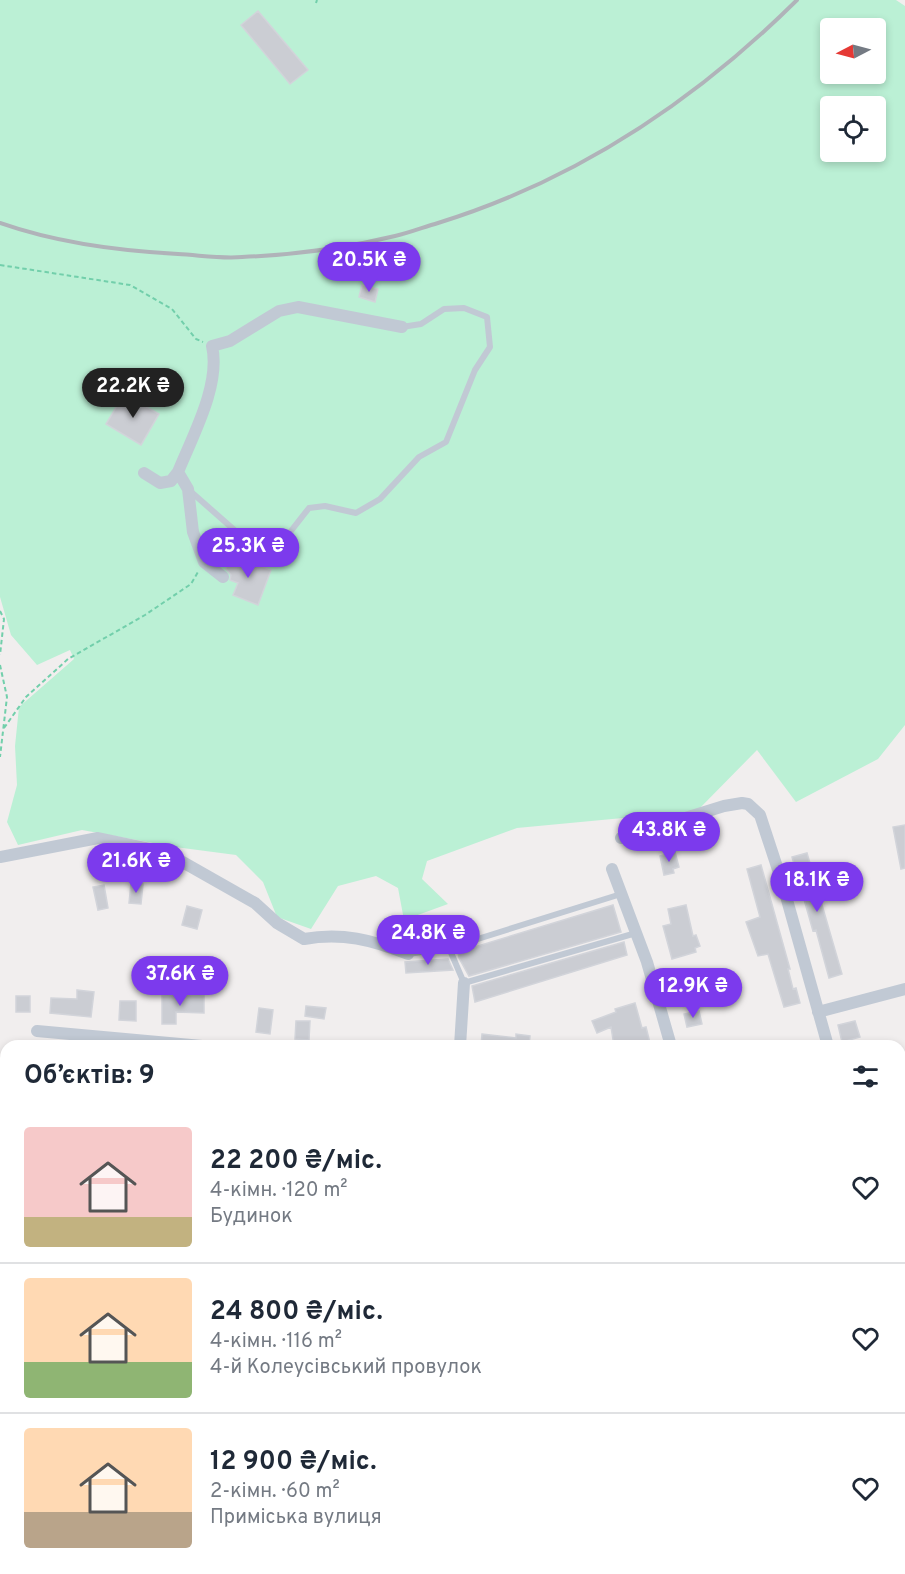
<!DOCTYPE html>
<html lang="uk">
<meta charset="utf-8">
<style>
body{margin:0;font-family:Overpass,sans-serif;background:#f2f2f3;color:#1f2937;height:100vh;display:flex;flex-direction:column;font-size:22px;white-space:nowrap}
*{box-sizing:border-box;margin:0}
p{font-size:20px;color:#747a83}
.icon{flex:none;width:33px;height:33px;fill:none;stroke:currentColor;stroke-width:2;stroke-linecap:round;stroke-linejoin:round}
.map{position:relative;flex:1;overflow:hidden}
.side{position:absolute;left:0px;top:1040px;width:906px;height:536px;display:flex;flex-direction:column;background:#fff;border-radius:18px 18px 0 0;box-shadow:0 3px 9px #0003}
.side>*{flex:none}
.needle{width:39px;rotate:264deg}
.buttons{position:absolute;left:820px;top:18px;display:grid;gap:12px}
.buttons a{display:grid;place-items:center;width:66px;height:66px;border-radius:6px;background:#fff;box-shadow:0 3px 9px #0003;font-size:30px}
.price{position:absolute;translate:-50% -51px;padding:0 14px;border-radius:21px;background:#7c3aed;color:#fff;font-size:20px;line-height:39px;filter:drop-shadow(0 2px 3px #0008)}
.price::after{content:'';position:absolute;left:50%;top:36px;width:18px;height:14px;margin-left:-9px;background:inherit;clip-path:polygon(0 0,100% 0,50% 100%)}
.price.on{background:#222;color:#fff}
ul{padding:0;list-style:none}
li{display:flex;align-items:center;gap:18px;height:150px;padding:0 24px}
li+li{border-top:2px solid #e0e1e3}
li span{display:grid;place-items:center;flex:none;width:168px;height:120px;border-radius:6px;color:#555}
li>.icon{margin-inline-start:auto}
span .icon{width:72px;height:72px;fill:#fffc;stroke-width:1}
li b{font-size:26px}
h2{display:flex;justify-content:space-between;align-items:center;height:72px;padding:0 24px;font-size:26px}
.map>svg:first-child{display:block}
.education{fill:#e2e0e0}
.green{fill:#bbf0d5;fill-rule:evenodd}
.building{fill:#cbcdd3;stroke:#d2d4da;stroke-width:1.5}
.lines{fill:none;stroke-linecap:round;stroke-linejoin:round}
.path{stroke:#72cfab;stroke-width:2;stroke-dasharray:4.5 3;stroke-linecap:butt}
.service{stroke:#c1c9d4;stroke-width:6}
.minor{stroke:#c1c9d4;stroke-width:12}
.tertiary{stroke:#c1c9d4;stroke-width:15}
.rail{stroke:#b0b3b9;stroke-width:4}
</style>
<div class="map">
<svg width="905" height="1574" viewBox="0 0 905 1574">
<rect width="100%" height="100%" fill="#f1eeee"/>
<path class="education" d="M6 1544V1569H89V1574H0V1545Z"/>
<path class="green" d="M0 0H896L905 6V725L878 759 796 802 757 750 697 811 517 828 427 861 422 879 448 904 404 920 398 888 376 876 338 886 311 929 277 917 263 882 236 855 175 847 82 830 18 845 7 822 17 785 15 746 19 707 74 659 70 650 37 665 11 635 0 597ZM831 28H876V74H831ZM831 106H876V152H831Z
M905 1517V1574H828L827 1569H900V1518Z"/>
<path class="building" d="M258 11 308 70 290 84 241 25Z
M362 285 378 289 375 302 359 297Z
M124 394 159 414 141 445 106 424Z
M232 554 271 570 258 605 233 595 238 583 230 580 231 575 226 569Z
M905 825V868L901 869 893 827Z
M675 852 679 867 673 869 674 873 664 875 660 856Z
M807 853 842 974 829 978 816 930 813 931 792 857Z
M761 865 790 969H788L793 989 796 988 800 1003 784 1007 768 954 758 956 746 922 760 917 747 869Z
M131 883 143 884 141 904 129 903Z
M104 885 108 908 98 910 93 887Z
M613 905 621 932 469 976 459 958 458 952Z
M686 905 693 936 696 935 700 946 695 948 696 952 672 959 663 926 671 924 668 909Z
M187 906 202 910 197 929 182 925Z
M624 942 627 955 475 1002 472 986Z
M448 959 453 970 406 973 405 962Z
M77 990 94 992 91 1017 50 1013 51 998 77 999Z
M183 995 204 996V1013L176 1012V1024H162V996Z
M16 996H30V1012H16Z
M120 1001H136V1021L119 1020Z
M635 1003 642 1028 646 1027 650 1043 638 1046H614L611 1027 597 1033 592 1021 616 1012 615 1009Z
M306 1006 326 1008 324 1019 305 1016Z
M259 1008 273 1010 270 1034 256 1032Z
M699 1011 702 1024 687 1027 684 1014Z
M296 1021H310L309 1040 295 1039Z
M855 1021 860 1037 842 1042 838 1025Z
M482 1034 516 1038V1034L530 1036 529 1046H481Z"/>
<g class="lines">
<path class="path" d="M316 3 317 0
M0 265 130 285 172 309 196 339 203 342
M0 611 4 619 0 655
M0 665 7 697 0 757
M4 728 26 697 68 659 145 615 191 584 198 572"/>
<path class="service" d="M189 490 248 542 265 549 280 545 309 508 325 506 356 513 380 499 419 457 446 442 475 370 490 347 487 317 464 308 444 309 421 324 402 327
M449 948 621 894
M408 954 449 948 464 983 636 933
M0 1366H6"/>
<path class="minor" d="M178 472 188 489 193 532 204 562 223 577
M144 473 160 483 171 481 178 472C192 437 221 385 212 346L230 341 279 311 298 307 402 327
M621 838 724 806 742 803 748 804 760 815 782 882 828 1046
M0 857 98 838 165 852 255 903 277 923 304 939C342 932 372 940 408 954
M612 869 647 962 671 1046
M818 1012 905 989
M37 1031 202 1046
M460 1046 464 983
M900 1302 905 1320
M900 1512 905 1510
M433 1569V1574
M820 1569 821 1574"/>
<path class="tertiary" d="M900 1332 905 1331
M0 1426H6"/>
<path class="rail" d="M0 223C57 243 118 251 178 254 199 255 221 259 242 257 292 255 346 248 395 236 409 233 424 227 438 223 577 180 694 102 797 0"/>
</g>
</svg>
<div class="buttons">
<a><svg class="needle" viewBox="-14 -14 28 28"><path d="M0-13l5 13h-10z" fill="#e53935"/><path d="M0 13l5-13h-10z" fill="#747a83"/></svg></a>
<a><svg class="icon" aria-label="locate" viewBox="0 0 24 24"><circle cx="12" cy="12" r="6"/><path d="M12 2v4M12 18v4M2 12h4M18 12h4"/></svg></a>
</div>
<b class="price" style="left:369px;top:293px">20.5K ₴</b>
<b class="price on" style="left:133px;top:419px">22.2K ₴</b>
<b class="price" style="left:248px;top:579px">25.3K ₴</b>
<b class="price" style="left:669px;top:863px">43.8K ₴</b>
<b class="price" style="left:136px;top:894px">21.6K ₴</b>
<b class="price" style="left:817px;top:913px">18.1K ₴</b>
<b class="price" style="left:428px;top:966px">24.8K ₴</b>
<b class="price" style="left:180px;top:1007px">37.6K ₴</b>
<b class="price" style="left:693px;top:1019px">12.9K ₴</b>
<section class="side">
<h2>Об’єктів: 9<svg class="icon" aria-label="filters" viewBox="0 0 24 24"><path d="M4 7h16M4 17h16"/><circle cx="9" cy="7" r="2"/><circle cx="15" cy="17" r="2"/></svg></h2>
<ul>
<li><span style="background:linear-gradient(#f6c9c9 75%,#c2b280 0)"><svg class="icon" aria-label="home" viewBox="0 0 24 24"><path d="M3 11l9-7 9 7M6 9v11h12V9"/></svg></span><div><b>22 200 ₴/міс.</b><p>4-кімн. · 120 m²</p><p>Будинок</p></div><svg class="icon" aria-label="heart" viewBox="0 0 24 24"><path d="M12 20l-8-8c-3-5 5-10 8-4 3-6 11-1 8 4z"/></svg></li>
<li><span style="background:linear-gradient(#ffd9b3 70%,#8fb573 0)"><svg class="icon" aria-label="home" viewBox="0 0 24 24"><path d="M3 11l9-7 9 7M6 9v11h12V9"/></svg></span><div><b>24 800 ₴/міс.</b><p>4-кімн. · 116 m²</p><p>4-й Колеусівський провулок</p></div><svg class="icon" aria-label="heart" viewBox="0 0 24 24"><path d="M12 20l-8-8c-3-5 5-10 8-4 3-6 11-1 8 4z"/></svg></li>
<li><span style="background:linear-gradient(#ffd9b3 70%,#b9a48a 0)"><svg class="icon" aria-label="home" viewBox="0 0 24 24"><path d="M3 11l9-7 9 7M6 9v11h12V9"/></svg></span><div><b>12 900 ₴/міс.</b><p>2-кімн. · 60 m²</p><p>Приміська вулиця</p></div><svg class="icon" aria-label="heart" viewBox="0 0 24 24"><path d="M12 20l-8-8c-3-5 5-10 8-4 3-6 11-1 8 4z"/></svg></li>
</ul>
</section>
</div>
